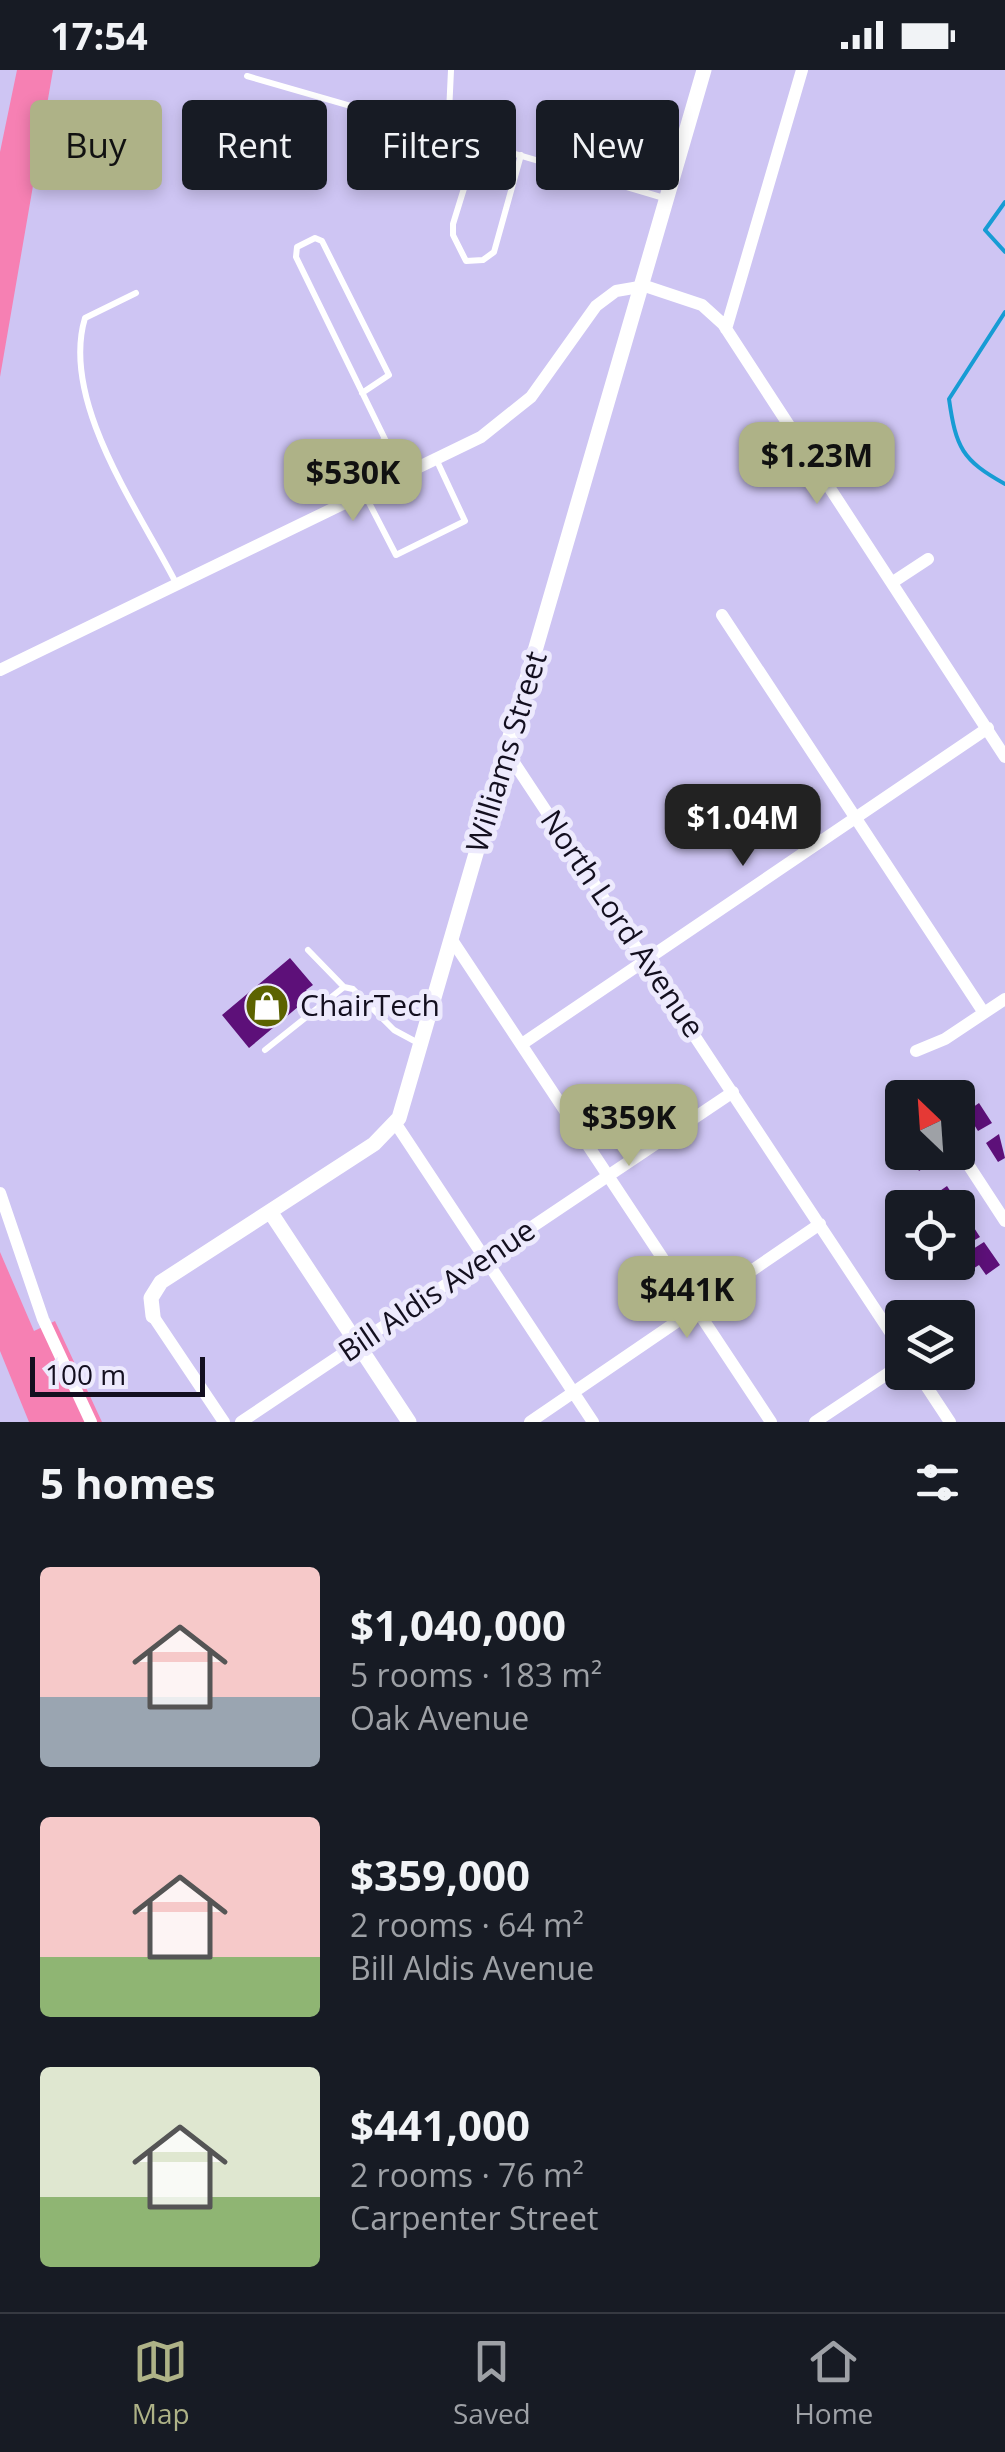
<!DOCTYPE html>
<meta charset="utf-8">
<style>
body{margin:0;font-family:"Open Sans",sans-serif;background:#20242c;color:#f1f3f6;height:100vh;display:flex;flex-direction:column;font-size:38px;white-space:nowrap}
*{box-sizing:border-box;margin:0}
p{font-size:32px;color:#9ea1a6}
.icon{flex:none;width:55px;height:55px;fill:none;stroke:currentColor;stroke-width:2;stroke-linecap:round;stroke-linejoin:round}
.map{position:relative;height:1352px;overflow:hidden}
.side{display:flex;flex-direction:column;background:#171b24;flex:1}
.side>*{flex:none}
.hud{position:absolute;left:30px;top:30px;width:945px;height:90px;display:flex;gap:20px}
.needle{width:65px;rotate:335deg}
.buttons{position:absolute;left:885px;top:1010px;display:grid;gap:20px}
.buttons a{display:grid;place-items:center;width:90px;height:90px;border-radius:10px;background:#171b24;box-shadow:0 5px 15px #0003;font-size:50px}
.scale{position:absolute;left:30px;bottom:25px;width:175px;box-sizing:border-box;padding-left:10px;border:5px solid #130f1f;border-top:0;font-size:28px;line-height:35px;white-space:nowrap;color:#130f1f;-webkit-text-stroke:8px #edeafd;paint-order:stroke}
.price{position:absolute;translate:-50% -85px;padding:0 22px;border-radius:20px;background:#aeb287;color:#111;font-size:32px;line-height:65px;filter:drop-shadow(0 2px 5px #0008)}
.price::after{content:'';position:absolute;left:50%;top:60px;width:30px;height:22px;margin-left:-15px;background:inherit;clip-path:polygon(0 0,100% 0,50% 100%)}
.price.on{background:#222;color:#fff}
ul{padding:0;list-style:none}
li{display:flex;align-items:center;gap:30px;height:250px;padding:0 40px}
li span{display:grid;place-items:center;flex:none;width:280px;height:200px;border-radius:10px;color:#555}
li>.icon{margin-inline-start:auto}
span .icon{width:120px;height:120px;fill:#fffc;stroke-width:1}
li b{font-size:42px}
h2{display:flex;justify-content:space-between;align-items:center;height:120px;padding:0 40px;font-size:42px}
.pill{padding:0 35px;border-radius:10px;background:#171b24;box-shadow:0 5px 15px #0003;font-size:35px;line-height:90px}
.pill.on{background:#aeb287;color:#111}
.status{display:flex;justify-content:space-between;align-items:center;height:70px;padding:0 50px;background:#171b24;direction:ltr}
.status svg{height:28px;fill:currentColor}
.tab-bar{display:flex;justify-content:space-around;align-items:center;height:140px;border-top:2px solid #363941;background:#171b24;font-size:28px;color:#9ea1a6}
.tab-bar a{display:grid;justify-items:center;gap:5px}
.tab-bar .on{color:#aeb287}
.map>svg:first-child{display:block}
.green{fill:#f680b3}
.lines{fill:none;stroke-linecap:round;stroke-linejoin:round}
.stream{stroke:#179cd4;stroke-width:4}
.building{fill:#5d1079}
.service{stroke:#fff;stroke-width:6}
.minor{stroke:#fff;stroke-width:12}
.tertiary{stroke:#fff;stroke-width:15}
.labels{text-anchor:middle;stroke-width:10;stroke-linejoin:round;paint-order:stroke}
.street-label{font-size:30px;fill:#130f1f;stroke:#edeafd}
.poi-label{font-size:30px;fill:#130f1f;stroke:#edeafd;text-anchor:start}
</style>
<div class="status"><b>17:54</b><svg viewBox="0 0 49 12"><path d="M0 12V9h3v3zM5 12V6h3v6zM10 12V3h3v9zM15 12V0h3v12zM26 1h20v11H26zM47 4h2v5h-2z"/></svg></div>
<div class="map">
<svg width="1005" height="1352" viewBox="0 0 1005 1352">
<rect width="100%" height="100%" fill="#cec5f3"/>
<path class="green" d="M17 0H53L0 307V82Z
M0 1182 34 1261 55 1251 102 1352H29L0 1281Z"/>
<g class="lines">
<path class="stream" d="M1005 132 985 160 1005 182
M1005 242 949 329C956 378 962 390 1005 414"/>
</g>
<path class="building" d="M290 888 313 915 306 920 311 926 249 978 222 945Z
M979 1033 992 1053 978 1061 966 1042Z
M999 1064 1005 1088 998 1092 986 1073Z
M907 1082H926L933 1092 919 1101Z
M947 1116 960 1136 957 1138H942L934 1125Z
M967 1147 980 1167 966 1175 958 1154Z
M984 1172 1000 1195 986 1205 979 1195 971 1200 962 1186Z"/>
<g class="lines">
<path class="service" d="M451 0 448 64 664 128
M247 6 448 64
M478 73 453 154V165L466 191 483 190 494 182 521 85
M136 223 85 248C60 331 138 439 176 513
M362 323 389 305 322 171 315 168 297 177 296 187C332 260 367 333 403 406
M365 425 396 485 465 451 437 391
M301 426 337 407 360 382 385 370
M308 880 343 916
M265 980 344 917 353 919 394 960 420 974"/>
<path class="minor" d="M726 259 802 0
M893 512 928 489
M722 545 984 943
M0 600 481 367 531 327 596 236 616 221 645 216 702 235 723 254 1005 687
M505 679 902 1280
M452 870 771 1352
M522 974 988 658
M916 981 945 969 1005 929
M396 1054 593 1352
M958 1079 1005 1151
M0 1123 43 1249 91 1352
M153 1246 224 1352
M917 1302 950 1352
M241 1352 733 1022
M530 1352 820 1154
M815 1352 902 1294"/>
<path class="tertiary" d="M271 1143 409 1352
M153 1246 151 1228 161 1212 374 1074 399 1048 704 0"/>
</g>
<defs>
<symbol id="shop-disc" viewBox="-11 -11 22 22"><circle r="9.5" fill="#5c6300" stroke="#edeafd"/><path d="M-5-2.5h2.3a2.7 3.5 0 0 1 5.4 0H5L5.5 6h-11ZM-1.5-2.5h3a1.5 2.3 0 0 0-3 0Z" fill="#fff"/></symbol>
</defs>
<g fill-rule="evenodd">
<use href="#shop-disc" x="242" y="911" width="50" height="50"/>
</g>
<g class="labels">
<g class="street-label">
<text transform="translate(507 682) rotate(-73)" y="10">Williams Street</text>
<text transform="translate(622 854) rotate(56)" y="10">North Lord Avenue</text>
<text transform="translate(437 1221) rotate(-34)" y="10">Bill Aldis Avenue</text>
</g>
<g class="poi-label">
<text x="300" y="946">ChairTech</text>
</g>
</g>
</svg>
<div class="buttons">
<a><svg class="needle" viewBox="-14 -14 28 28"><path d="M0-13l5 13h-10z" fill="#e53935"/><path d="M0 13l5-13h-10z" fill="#9ea1a6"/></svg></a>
<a><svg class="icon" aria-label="locate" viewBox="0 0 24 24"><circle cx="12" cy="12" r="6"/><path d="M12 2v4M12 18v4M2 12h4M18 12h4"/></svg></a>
<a><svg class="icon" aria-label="layers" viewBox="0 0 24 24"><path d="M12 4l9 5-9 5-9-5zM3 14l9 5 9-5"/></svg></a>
</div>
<div class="scale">100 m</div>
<b class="price" style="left:817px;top:437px">$1.23M</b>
<b class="price" style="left:353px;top:454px">$530K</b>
<b class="price on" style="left:743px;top:799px">$1.04M</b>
<b class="price" style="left:629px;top:1099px">$359K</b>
<b class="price" style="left:687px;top:1271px">$441K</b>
<div class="hud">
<a class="pill on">Buy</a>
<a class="pill">Rent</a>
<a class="pill">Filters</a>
<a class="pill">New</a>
</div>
</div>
<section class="side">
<h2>5 homes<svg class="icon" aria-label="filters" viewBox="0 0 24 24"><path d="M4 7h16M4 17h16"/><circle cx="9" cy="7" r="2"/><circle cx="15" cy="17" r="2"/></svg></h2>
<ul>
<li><span style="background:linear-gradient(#f6c9c9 65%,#9aa5b1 0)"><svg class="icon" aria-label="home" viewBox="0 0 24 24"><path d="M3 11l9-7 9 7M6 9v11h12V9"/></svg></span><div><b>$1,040,000</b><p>5 rooms · 183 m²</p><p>Oak Avenue</p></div></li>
<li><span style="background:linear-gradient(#f6c9c9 70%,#8fb573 0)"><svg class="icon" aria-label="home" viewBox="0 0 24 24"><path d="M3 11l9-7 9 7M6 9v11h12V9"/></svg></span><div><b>$359,000</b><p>2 rooms · 64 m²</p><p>Bill Aldis Avenue</p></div></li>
<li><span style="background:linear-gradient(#dfe7d0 65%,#8fb573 0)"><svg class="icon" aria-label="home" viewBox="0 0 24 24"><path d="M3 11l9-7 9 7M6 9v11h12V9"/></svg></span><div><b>$441,000</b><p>2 rooms · 76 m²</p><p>Carpenter Street</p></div></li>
</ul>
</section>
<nav class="tab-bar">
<a class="on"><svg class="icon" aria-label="map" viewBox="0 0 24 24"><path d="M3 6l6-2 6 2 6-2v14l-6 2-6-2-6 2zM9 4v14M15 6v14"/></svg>Map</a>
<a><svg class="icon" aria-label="saved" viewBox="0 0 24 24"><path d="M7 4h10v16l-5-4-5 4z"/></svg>Saved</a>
<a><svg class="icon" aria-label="home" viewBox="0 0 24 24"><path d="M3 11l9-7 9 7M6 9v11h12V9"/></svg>Home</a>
</nav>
